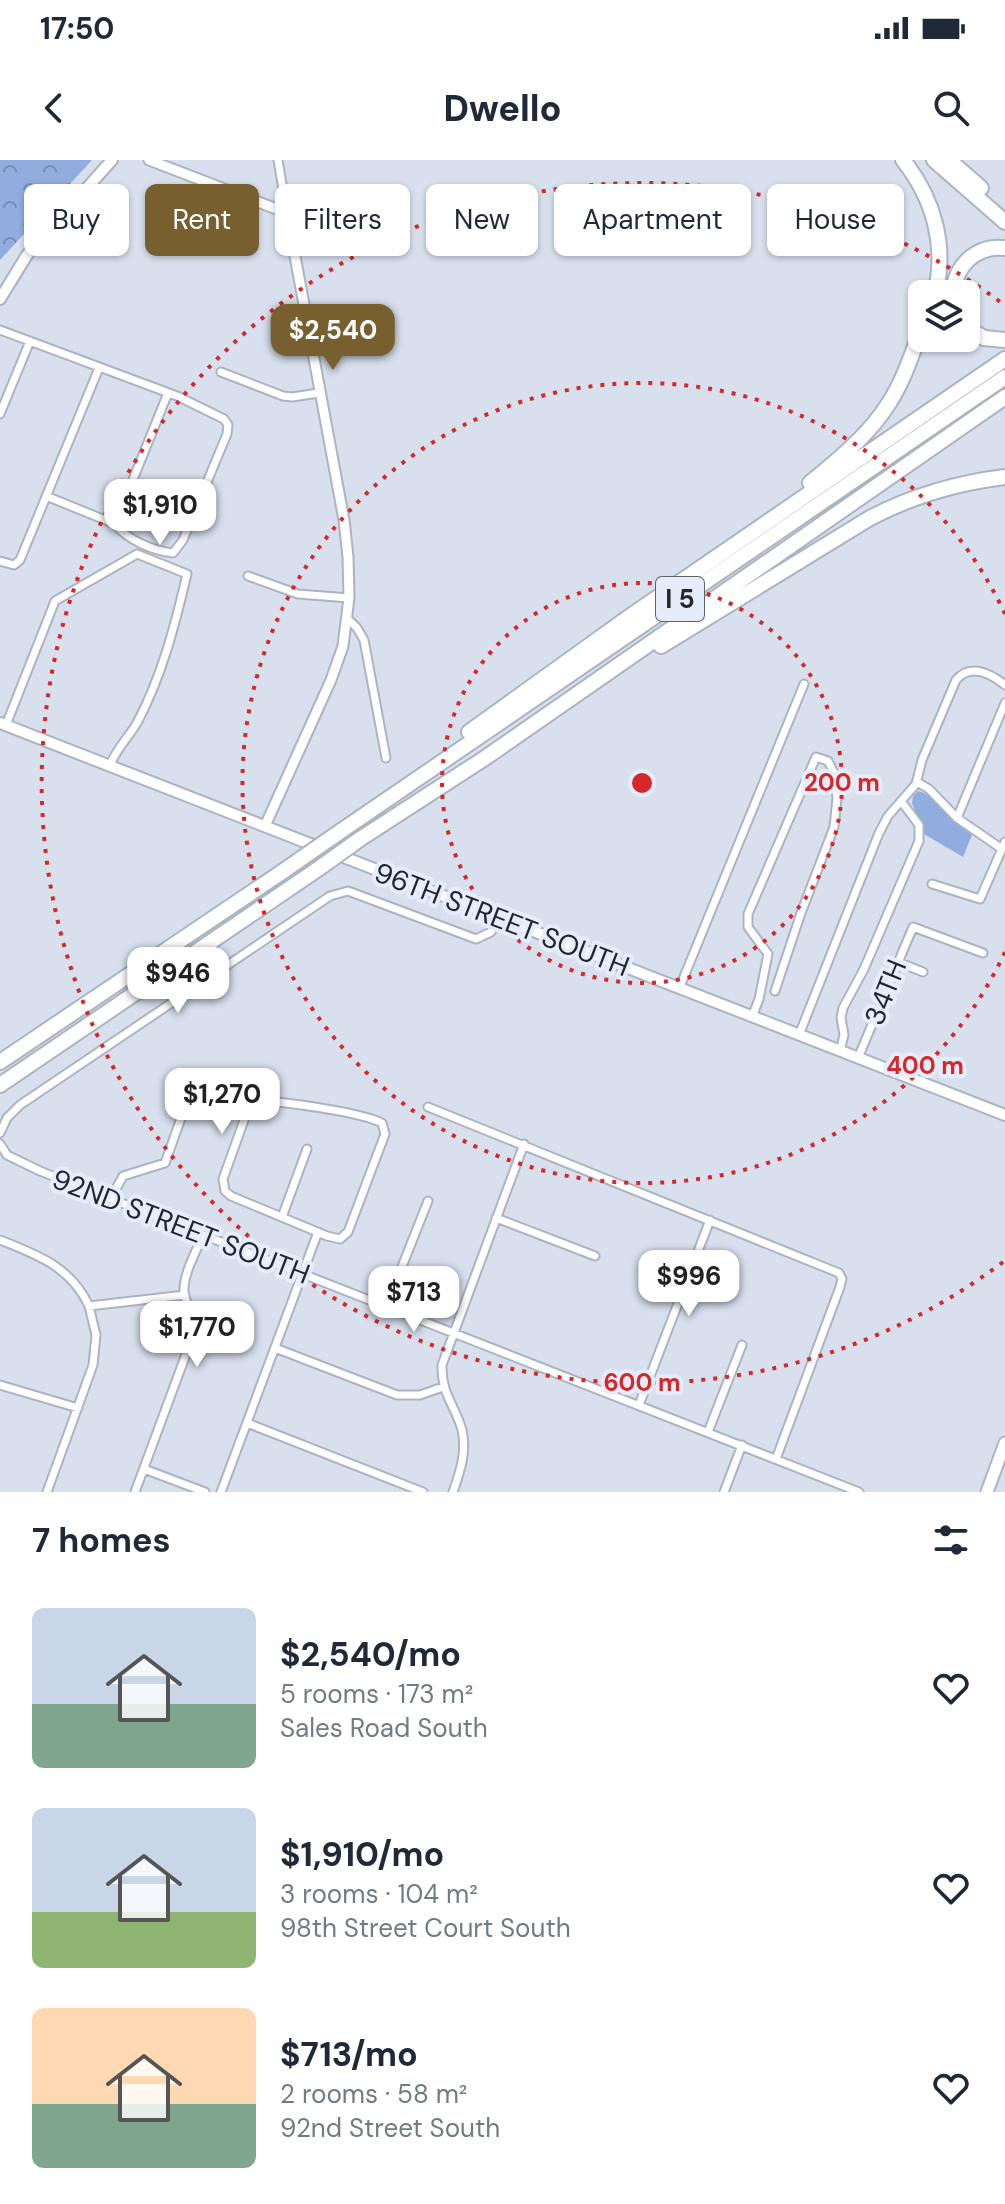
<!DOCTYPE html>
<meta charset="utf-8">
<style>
body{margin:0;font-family:"DM Sans",sans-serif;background:#f6f6f7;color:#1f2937;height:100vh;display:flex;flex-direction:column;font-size:30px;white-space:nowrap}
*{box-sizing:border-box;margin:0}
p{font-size:26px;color:#747a83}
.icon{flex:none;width:44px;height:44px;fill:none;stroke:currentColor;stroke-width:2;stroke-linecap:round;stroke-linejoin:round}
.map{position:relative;height:1332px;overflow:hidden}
.panel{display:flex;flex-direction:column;background:#fff;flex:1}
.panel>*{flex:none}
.top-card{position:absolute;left:24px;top:24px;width:958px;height:72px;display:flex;gap:16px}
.buttons{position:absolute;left:908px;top:120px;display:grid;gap:16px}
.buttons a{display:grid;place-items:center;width:72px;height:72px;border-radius:12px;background:#fff;box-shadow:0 2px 6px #0004;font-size:40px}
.price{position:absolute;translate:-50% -68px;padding:0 18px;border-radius:16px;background:#fff;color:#222;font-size:26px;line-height:52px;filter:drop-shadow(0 2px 4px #0008)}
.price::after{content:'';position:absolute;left:50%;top:48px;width:24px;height:18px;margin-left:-12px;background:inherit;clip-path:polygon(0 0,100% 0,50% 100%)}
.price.active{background:#785f30;color:#fff}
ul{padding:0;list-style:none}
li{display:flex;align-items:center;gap:24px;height:200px;padding:0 32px}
li span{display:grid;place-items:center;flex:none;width:224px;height:160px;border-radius:12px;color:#555}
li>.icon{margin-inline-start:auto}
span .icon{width:96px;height:96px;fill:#fffc;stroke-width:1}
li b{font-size:34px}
h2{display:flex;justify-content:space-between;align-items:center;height:96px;padding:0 32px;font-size:34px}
.tag{padding:0 28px;border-radius:12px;background:#fff;box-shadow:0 2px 6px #0004;font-size:28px;line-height:72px}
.tag.active{background:#785f30;color:#fff}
.status{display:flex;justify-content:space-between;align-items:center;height:56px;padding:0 40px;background:#fff;direction:ltr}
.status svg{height:22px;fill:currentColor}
header{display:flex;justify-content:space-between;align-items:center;height:104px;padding:0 32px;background:#fff;font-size:36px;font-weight:800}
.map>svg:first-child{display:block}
.green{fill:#91addf}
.forest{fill:url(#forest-crowns)}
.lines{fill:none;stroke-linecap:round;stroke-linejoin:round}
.minor-casing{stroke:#acb4c1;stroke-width:11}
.tertiary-casing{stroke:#acb4c1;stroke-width:13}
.secondary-casing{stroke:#acb4c1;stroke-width:14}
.primary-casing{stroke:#acb4c1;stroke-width:15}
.motorway-casing{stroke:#acb4c1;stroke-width:18}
.minor{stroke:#fff;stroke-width:7}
.tertiary{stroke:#fff;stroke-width:9}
.secondary{stroke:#fff;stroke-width:10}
.primary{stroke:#fff;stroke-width:11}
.motorway{stroke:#fff;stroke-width:14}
.motorway-bridge-casing{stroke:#acb4c1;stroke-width:18;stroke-linecap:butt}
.motorway-bridge{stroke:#fff;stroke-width:14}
.ring{fill:none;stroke:#d62828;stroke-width:4;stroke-dasharray:4 8}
.labels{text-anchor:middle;stroke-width:8;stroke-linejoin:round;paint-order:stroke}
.shield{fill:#e5edfc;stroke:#5d626a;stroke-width:2}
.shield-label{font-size:26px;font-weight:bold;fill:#23262c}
.street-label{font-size:28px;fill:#23262c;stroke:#e5edfc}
.centre{fill:#d62828;stroke:#e5edfc;stroke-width:4}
.ring-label{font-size:24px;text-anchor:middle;font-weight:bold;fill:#d62828;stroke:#e5edfc;stroke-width:8;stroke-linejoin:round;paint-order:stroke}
</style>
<div class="status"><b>17:50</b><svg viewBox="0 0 49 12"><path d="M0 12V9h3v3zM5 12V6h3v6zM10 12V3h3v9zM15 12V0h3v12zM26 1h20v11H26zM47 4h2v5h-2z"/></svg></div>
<header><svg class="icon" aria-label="back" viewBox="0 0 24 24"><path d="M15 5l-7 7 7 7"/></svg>Dwello<svg class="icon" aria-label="search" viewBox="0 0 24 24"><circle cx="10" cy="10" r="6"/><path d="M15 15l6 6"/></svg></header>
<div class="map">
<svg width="1005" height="1332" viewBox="0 0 1005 1332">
<defs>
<pattern id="forest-crowns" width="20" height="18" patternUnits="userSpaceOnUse" patternTransform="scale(2)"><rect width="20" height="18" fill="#91addf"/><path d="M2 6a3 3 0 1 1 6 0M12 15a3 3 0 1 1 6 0" fill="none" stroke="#768db5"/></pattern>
</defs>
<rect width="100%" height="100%" fill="#d8e0ee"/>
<path class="green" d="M918 631C937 635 955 663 972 675L963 697 924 674 912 643 913 636Z"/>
<path class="forest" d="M0 0H92L0 100Z"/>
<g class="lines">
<defs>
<path id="minor" d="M278 0 287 53
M0 170 177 236 224 259 228 265 227 274 183 380 173 393C154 391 127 380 115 364L46 336
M221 212 283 236 292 237 319 233
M0 254 30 181
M115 364 168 233
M0 401 14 405 20 400 99 208
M248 416 298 434 349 438
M347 458 357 468 364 480 386 598
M6 565 55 441 137 394 187 414C175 465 162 516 137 563 128 578 117 588 110 605
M917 622 929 629 957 658 1002 689
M957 658 1005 543
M932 724 980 739 1005 682
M898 802 923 812
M679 829 804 524
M752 857 759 839 768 794 748 767V754L816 597 828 601 834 613 837 638 834 667 801 753 775 831
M799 875 879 673 888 656 916 624 922 600 956 520C970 503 990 513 1005 525
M840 891 844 875 841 858 843 848 864 809 919 681V665L901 641
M858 898 913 767 983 793
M253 942C276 939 363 953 382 963L385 974 348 1072 340 1079 327 1076 231 1036 225 1031 223 1019 248 949Z
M428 947 839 1113 842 1119 840 1127 776 1299
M0 973 7 958 20 945 330 736 348 731 476 779 491 772 498 757
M0 984 7 995 40 1011 859 1332
M111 1038 123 1016 165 1003 189 936
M282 1057 307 989
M496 1058 595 1096
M0 1080C38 1095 71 1107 89 1146L185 1135
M386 1147 428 1041
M275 1188 397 1235H420L443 1227
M0 1225 78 1248
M639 1245 710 1060
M247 1263 423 1332
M708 1272 742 1185
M144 1309 205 1332
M47 1332 93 1205 96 1175 89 1146
M135 1332 195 1170C196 1155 186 1147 184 1132 183 1114 196 1092 203 1075
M221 1332 318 1072
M453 1332C460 1312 467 1292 462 1270 455 1245 441 1234 442 1205L524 984
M724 1332 742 1285"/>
<path id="tertiary" d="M149 0 287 53 344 360 348 397 349 438 343 486 331 520 265 666"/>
<path id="secondary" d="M0 139 27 95 112 0
M0 563 1005 955"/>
<path id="primary" d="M987 1332 1005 1283"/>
<path id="motorway" d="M903 0C934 39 947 86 935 134
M934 0 1005 62
M949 0 981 28
M953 134C955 105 976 85 1005 88
M966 167 984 178 1005 180
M810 323C839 299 869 275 889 243 904 220 912 193 922 168
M661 486 870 358C914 335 956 323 1005 317
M469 572 629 457 1005 199
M341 671 1005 217
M360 679 485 598 1005 237
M0 902 282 712
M0 925 318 709"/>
</defs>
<use href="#minor" class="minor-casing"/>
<use href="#tertiary" class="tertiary-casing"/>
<use href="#secondary" class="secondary-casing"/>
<use href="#primary" class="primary-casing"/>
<use href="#motorway" class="motorway-casing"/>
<use href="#minor" class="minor"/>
<use href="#tertiary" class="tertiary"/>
<use href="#secondary" class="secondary"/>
<use href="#primary" class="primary"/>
<use href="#motorway" class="motorway"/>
<defs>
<path id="motorway-bridge" d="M318 709 360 679
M282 712 341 671"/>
</defs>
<use href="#motorway-bridge" class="motorway-bridge-casing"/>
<use href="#motorway-bridge" class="motorway-bridge"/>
</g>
<g class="ring">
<circle cx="642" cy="623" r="200"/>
<path d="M1005 792A400 400 0 1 1 1005 454"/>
<path d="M1003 1102A600 600 0 1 1 1003 144"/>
</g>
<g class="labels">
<rect class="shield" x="656" y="417" width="48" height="44" rx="6"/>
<g class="shield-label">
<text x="680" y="448">I 5</text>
</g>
<g class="street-label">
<text transform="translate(502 759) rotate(21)" y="10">96TH STREET SOUTH</text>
<text transform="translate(885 832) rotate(-68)" y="10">34TH</text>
<text transform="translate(181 1066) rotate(21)" y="10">92ND STREET SOUTH</text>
</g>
</g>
<circle cx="642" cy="623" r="12" class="centre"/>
<g class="ring-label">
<text x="842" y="631">200 m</text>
<text x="925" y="914">400 m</text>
<text x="642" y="1231">600 m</text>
</g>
</svg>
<div class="buttons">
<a><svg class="icon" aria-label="layers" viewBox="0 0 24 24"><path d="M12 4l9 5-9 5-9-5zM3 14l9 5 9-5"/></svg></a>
</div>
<b class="price active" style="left:333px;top:212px">$2,540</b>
<b class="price" style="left:160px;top:387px">$1,910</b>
<b class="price" style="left:178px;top:855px">$946</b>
<b class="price" style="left:222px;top:976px">$1,270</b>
<b class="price" style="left:689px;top:1158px">$996</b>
<b class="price" style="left:414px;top:1174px">$713</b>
<b class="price" style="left:197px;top:1209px">$1,770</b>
<div class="top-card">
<a class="tag">Buy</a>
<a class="tag active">Rent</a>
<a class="tag">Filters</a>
<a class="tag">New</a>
<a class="tag">Apartment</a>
<a class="tag">House</a>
</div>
</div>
<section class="panel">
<h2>7 homes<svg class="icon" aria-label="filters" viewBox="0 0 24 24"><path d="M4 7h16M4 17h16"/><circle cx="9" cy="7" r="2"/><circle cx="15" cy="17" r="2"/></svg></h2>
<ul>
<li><span style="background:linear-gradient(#c9d6e8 60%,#7fa58c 0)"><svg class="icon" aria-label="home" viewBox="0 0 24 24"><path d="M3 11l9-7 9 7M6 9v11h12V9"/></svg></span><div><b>$2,540/mo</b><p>5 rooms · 173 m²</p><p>Sales Road South</p></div><svg class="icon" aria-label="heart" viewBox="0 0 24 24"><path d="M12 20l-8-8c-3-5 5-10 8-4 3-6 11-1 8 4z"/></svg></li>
<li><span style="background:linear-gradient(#c9d6e8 65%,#8fb573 0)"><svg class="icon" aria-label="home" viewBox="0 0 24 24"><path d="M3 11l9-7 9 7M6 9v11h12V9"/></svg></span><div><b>$1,910/mo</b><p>3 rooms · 104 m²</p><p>98th Street Court South</p></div><svg class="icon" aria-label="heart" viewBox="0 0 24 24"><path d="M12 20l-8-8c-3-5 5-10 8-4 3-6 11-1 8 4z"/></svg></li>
<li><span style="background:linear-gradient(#ffd9b3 60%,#7fa58c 0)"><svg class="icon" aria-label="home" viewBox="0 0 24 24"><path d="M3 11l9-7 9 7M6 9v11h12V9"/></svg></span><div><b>$713/mo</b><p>2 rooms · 58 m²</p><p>92nd Street South</p></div><svg class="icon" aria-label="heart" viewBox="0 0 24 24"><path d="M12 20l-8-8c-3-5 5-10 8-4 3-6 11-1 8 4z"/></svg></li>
</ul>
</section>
